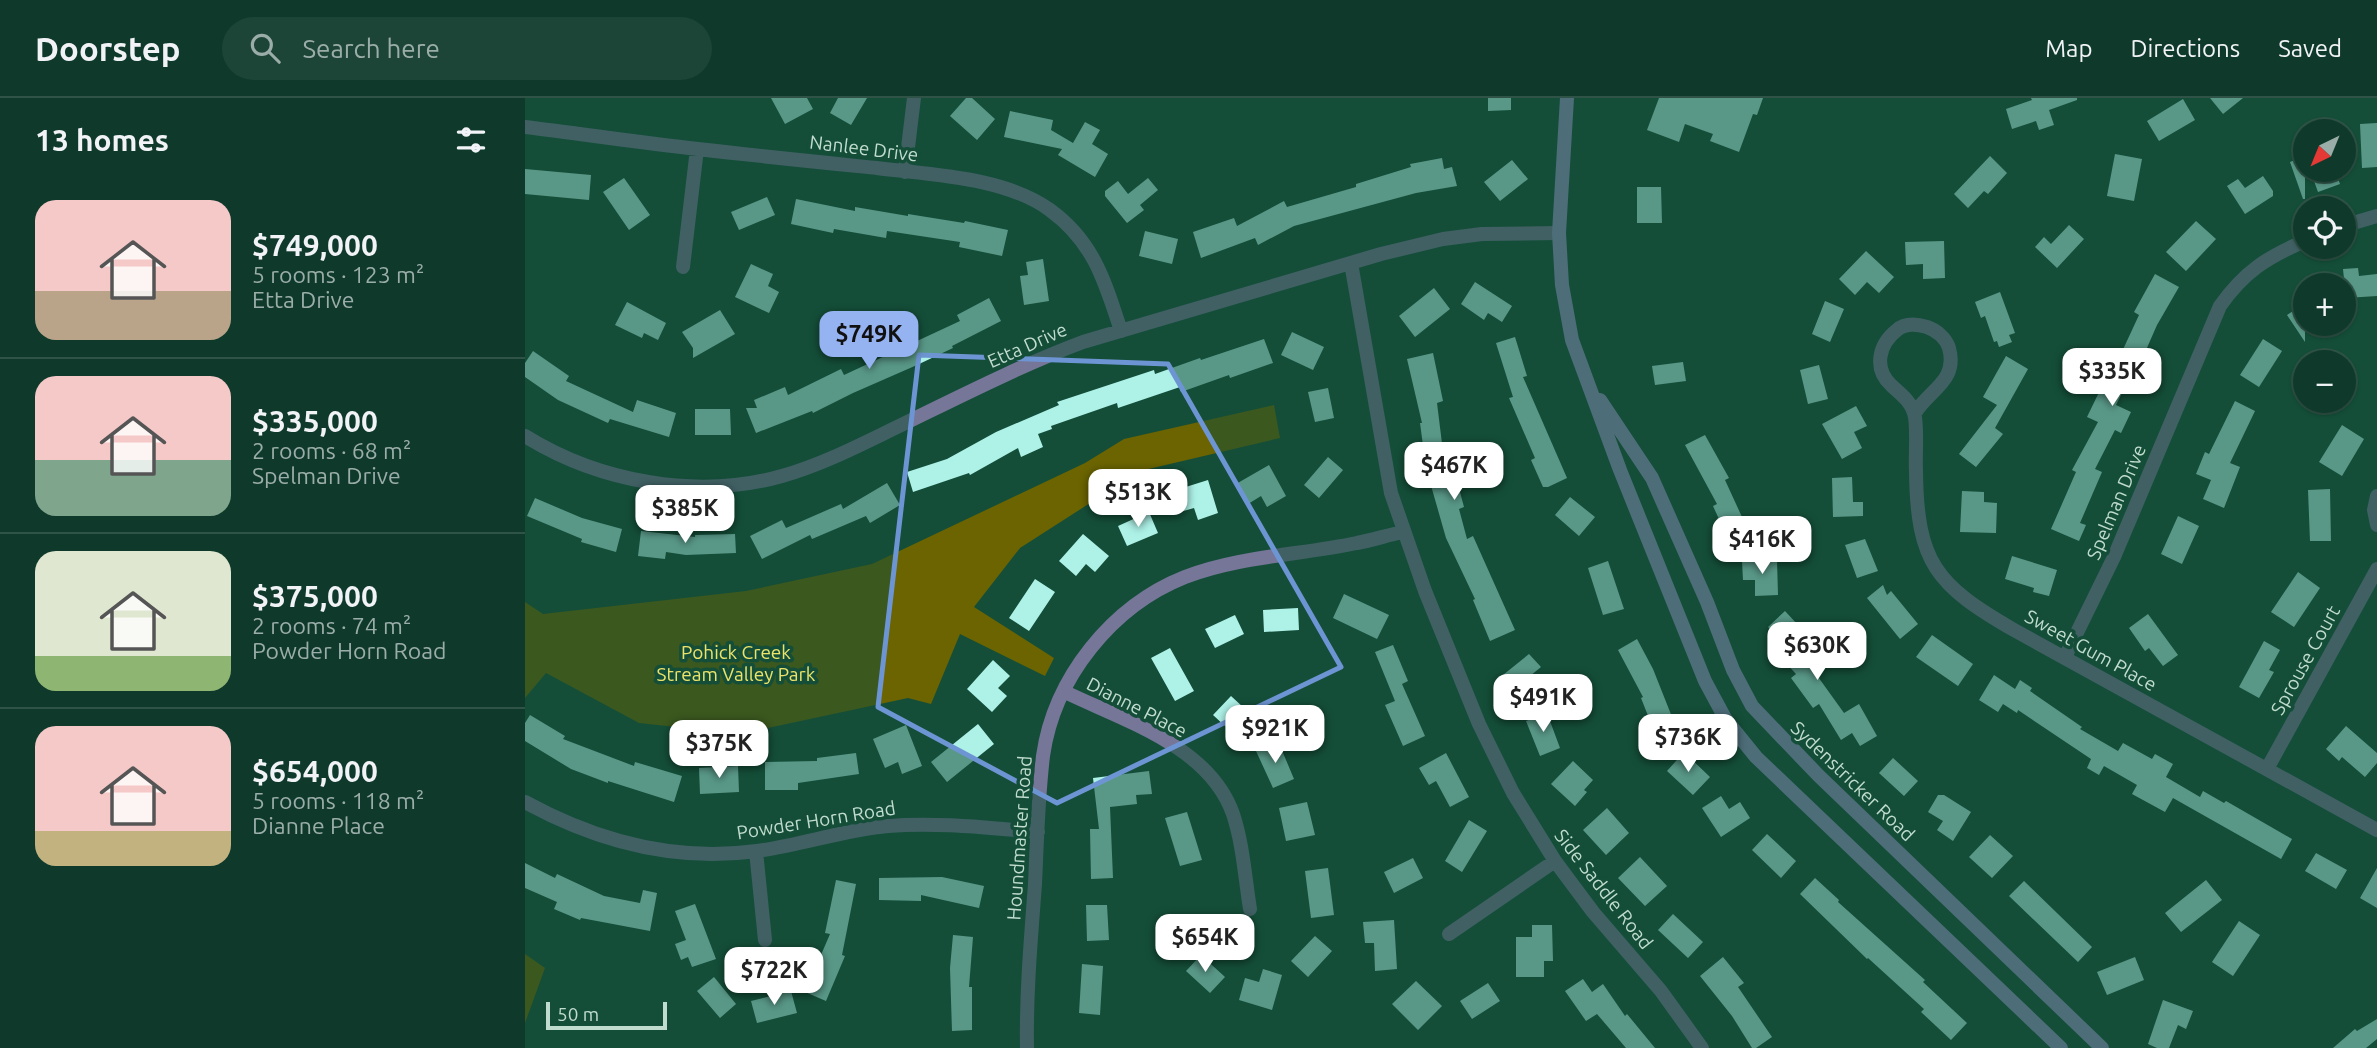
<!DOCTYPE html>
<meta charset="utf-8">
<style>
body{margin:0;font-family:Ubuntu,sans-serif;background:#1d4537;color:#f1f3f6;height:100vh;display:flex;flex-direction:column;font-size:26px;white-space:nowrap}
*{box-sizing:border-box;margin:0}
p{font-size:23px;color:#9bada9}
.icon{flex:none;width:38px;height:38px;fill:none;stroke:currentColor;stroke-width:2;stroke-linecap:round;stroke-linejoin:round}
.map{position:relative;flex:1;overflow:hidden}
.panel{display:flex;flex-direction:column;background:#0f3a2b;width:525px}
.panel>*{flex:none}
.needle{width:46px;rotate:223deg}
.buttons{position:absolute;left:1768px;top:21px;display:grid;gap:14px}
.buttons a{display:grid;place-items:center;width:63px;height:63px;border-radius:50%;background:#0f3a2b;box-shadow:0 2px 5px #0004,0 0 0 2px #2f5447;font-size:35px}
.scale{position:absolute;left:21px;bottom:18px;width:121px;box-sizing:border-box;padding-left:7px;border:4px solid #c0dcce;border-top:0;font-size:19px;line-height:24px;white-space:nowrap;color:#c0dcce;-webkit-text-stroke:5px #144e39;paint-order:stroke}
.price{position:absolute;translate:-50% -60px;padding:0 16px;border-radius:14px;background:#fff;color:#222;font-size:23px;line-height:46px;filter:drop-shadow(0 2px 4px #0008)}
.price::after{content:'';position:absolute;left:50%;top:42px;width:21px;height:16px;margin-left:-10px;background:inherit;clip-path:polygon(0 0,100% 0,50% 100%)}
.price.active{background:#95b2f1;color:#111}
ul{padding:0;list-style:none}
li{display:flex;align-items:center;gap:21px;height:175px;padding:0 35px}
li+li{border-top:2px solid #2f5447}
li span{display:grid;place-items:center;flex:none;width:196px;height:140px;border-radius:21px;color:#555}
li>.icon{margin-inline-start:auto}
span .icon{width:84px;height:84px;fill:#fffc;stroke-width:1}
li b{font-size:30px}
h2{display:flex;justify-content:space-between;align-items:center;height:84px;padding:0 35px;font-size:30px}
header{display:flex;align-items:center;gap:42px;box-sizing:border-box;height:98px;padding:0 35px;background:#0f3a2b;border-bottom:2px solid #2f5447}
header strong{font-size:33px}
nav{display:flex;gap:38px;margin-inline-start:auto;font-size:24px}
.search{width:490px;height:63px;background:#1d4537;display:flex;align-items:center;gap:18px;box-sizing:border-box;padding:0 24px;border-radius:38px;color:#9bada9;font-size:26px}
main{display:flex;flex:1;min-height:0}
.map>svg:first-child{display:block}
.green{fill:#6b6400}
.building{fill:#adf1e7}
.lines{fill:none;stroke-linecap:round;stroke-linejoin:round}
.minor{stroke:#767698;stroke-width:14}
.secondary{stroke:#9392c7;stroke-width:14}
.marked{fill:none;stroke:#6e95d3;stroke-width:5;stroke-linejoin:round}
.labels{text-anchor:middle;stroke-width:7;stroke-linejoin:round;paint-order:stroke}
.street-label{font-size:19px;fill:#c0dcce;stroke:#144e39}
.park-label{font-size:19px;fill:#ece368;stroke:#144e39}
</style>
<header>
<strong>Doorstep</strong>
<div class="search"><svg class="icon" aria-label="search" viewBox="0 0 24 24"><circle cx="10" cy="10" r="6"/><path d="M15 15l6 6"/></svg>Search here</div>
<nav><a>Map</a><a>Directions</a><a>Saved</a></nav>
</header>
<main>
<section class="panel">
<h2>13 homes<svg class="icon" aria-label="filters" viewBox="0 0 24 24"><path d="M4 7h16M4 17h16"/><circle cx="9" cy="7" r="2"/><circle cx="15" cy="17" r="2"/></svg></h2>
<ul>
<li><span style="background:linear-gradient(#f6c9c9 65%,#b9a48a 0)"><svg class="icon" aria-label="home" viewBox="0 0 24 24"><path d="M3 11l9-7 9 7M6 9v11h12V9"/></svg></span><div><b>$749,000</b><p>5 rooms · 123 m²</p><p>Etta Drive</p></div></li>
<li><span style="background:linear-gradient(#f6c9c9 60%,#7fa58c 0)"><svg class="icon" aria-label="home" viewBox="0 0 24 24"><path d="M3 11l9-7 9 7M6 9v11h12V9"/></svg></span><div><b>$335,000</b><p>2 rooms · 68 m²</p><p>Spelman Drive</p></div></li>
<li><span style="background:linear-gradient(#dfe7d0 75%,#8fb573 0)"><svg class="icon" aria-label="home" viewBox="0 0 24 24"><path d="M3 11l9-7 9 7M6 9v11h12V9"/></svg></span><div><b>$375,000</b><p>2 rooms · 74 m²</p><p>Powder Horn Road</p></div></li>
<li><span style="background:linear-gradient(#f6c9c9 75%,#c2b280 0)"><svg class="icon" aria-label="home" viewBox="0 0 24 24"><path d="M3 11l9-7 9 7M6 9v11h12V9"/></svg></span><div><b>$654,000</b><p>5 rooms · 118 m²</p><p>Dianne Place</p></div></li>
</ul>
</section>
<div class="map">
<svg width="1852" height="950" viewBox="0 0 1852 950">
<rect width="100%" height="100%" fill="#144e39"/>
<path class="green" d="M749 307 755 340 615 373 495 450 449 509 529 560 520 578 435 536 406 606 383 600 215 636 114 625 21 575 0 600V504L18 516 221 493 347 466 560 365 599 341Z
M0 856 20 870 0 925Z"/>
<path class="building" d="M246 0H282L288 11 260 26Z
M313 0H342L326 27 305 15Z
M441 0H447L470 21 452 42 425 18Z
M963 0H986V12L963 13Z
M1134 0H1238L1232 17 1228 16 1214 54 1185 43 1188 36 1160 26 1154 44 1122 32Z
M1506 0H1552V2L1524 12 1529 27 1514 32 1511 23 1487 31 1481 11 1507 2Z
M1685 0H1718L1698 16Z
M1658 1 1670 22 1634 43 1622 23Z
M485 13 528 22 526 32 548 45 560 24 575 32 567 46 583 56 570 79 533 57 537 51 479 39Z
M1852 25V69L1837 70 1835 26Z
M1590 56 1617 61 1609 103 1582 98Z
M1465 58 1482 75 1463 96 1459 93 1443 110 1429 96Z
M1780 58V101H1778L1765 64Z
M917 60 919 71 927 69 932 88 891 95 769 128 733 147 730 140 676 160 668 134 709 120 712 128 759 103 762 109 831 89V86L886 69 885 66Z
M987 62 1003 81 975 103 959 84Z
M0 71 66 77 64 102 0 96Z
M1785 72H1810L1815 86 1793 94Z
M1738 78 1748 93V98L1720 116 1702 88 1713 81 1720 90Z
M99 80 125 117 104 132 78 94Z
M623 80 633 92 615 107 619 112 602 125 580 98V93L593 83 603 96Z
M1112 89H1136L1137 125H1112Z
M242 99 250 117 214 132 206 114Z
M271 101 330 113V109L383 118V116L439 125 440 123 483 132 477 158 434 149 435 144 362 133 361 140 309 131 308 135 266 126Z
M1671 123 1691 141 1661 173 1641 154Z
M1544 127 1559 141 1532 170 1510 149 1519 139 1526 146Z
M620 133 653 141 647 166 614 158Z
M1419 143 1420 180 1398 181V166L1381 167 1380 144Z
M1341 153 1369 179 1354 195 1342 184 1330 197 1314 181Z
M518 161 524 203 499 207 495 178 503 177 501 164Z
M226 166 248 176 243 188 254 194 244 215 210 199Z
M1833 170 1834 178 1852 176V198L1821 200 1818 171Z
M1630 176 1654 189 1632 227 1610 277 1607 275 1591 307 1606 314 1596 335 1590 332 1570 371 1577 374 1555 425 1561 427 1554 443 1526 431 1551 374 1547 372 1573 324 1562 319 1579 284 1582 286 1614 217 1609 214Z
M950 184 987 208 977 224 963 215 959 222 936 206Z
M909 190 925 211 890 239 874 218Z
M1475 194 1490 235 1484 237 1487 244 1474 249 1472 243 1469 244 1460 218 1456 220 1450 204Z
M464 200 476 223 427 248 428 250 392 267 328 295 288 315 287 313 231 335 221 310H232L229 302 260 289 263 297 316 271 319 277 435 223 432 217Z
M1300 203 1319 211 1305 244 1287 236Z
M102 204 141 225 133 242 119 235 117 240 90 227Z
M1780 205V244L1762 217Z
M195 212 210 236 168 260V250L157 234Z
M767 234 799 249 788 272 756 257Z
M990 239 1002 278 998 279 1042 380 1023 389H1018L1006 362 1010 360 984 300 988 299 971 245Z
M739 241 748 265 705 280 704 277 656 294 655 289 593 310 592 305 526 328 527 331 513 336 518 349 496 359 493 350 445 377 444 375 388 394 382 374 422 361 471 334 534 307 532 304 629 272 630 276 675 260 676 262Z
M1738 241 1757 253 1734 289 1715 277Z
M8 253 44 278 41 283 108 314 112 302 151 315 144 339 85 321 83 325 33 302 0 279V265Z
M908 255 918 303 912 305 922 386 932 383 939 409 934 411 942 441 948 438 990 532 965 543 948 502 950 501 921 440 901 370 895 325H897L882 261Z
M1481 258 1503 271 1470 330 1478 336 1451 369 1434 356 1472 307 1458 299Z
M1158 264 1161 283 1130 287 1127 268Z
M1294 267 1303 301 1283 306 1275 272Z
M803 290 809 320 790 324 783 294Z
M1710 303 1730 313 1705 365 1715 369 1699 410 1678 401 1686 382 1671 376 1680 354 1684 356Z
M1331 308 1342 328 1329 334 1337 350 1317 361 1297 326Z
M170 311H205L206 337H170Z
M1817 327 1839 341 1817 378 1794 364Z
M1180 337 1204 380 1200 382 1228 443 1208 452 1188 408 1192 406 1160 347Z
M803 359 818 372 794 400 779 387Z
M744 367 761 398 742 409 736 398 723 406 711 386Z
M1327 379 1328 404H1338V418L1308 419 1307 380Z
M683 382 693 415 673 422 669 410 655 414 648 393Z
M362 385 375 407 345 425 341 418 287 441 285 437 237 461 225 438 257 422 261 430 316 406 318 411Z
M1805 391 1806 443H1785L1783 392Z
M1437 393 1459 394V404L1472 405 1471 435 1435 434Z
M1045 399 1070 419 1054 438 1030 417Z
M10 400 57 420 97 431 91 454 56 444 57 441 2 418Z
M624 414 633 435 602 448 593 428Z
M1653 418 1674 428 1657 466 1636 456Z
M116 433 170 439V437L210 436 211 455 161 457 141 454 140 461 113 458Z
M558 436 584 458 570 474 561 466 551 478 534 463Z
M1340 441 1353 473 1332 480 1320 447Z
M1487 458 1532 472 1524 498 1508 494 1509 490 1480 481Z
M1252 462 1253 497 1230 498V482H1218L1217 463Z
M1083 463 1099 511 1078 517 1063 470Z
M1773 474 1795 490 1769 529 1746 514Z
M510 481 530 494 504 533 484 520Z
M1358 487 1362 497 1366 493 1393 526 1375 541 1342 500Z
M819 496 864 517 852 541 808 520Z
M773 510 774 532 739 534 738 512Z
M1260 513 1285 540 1273 551 1319 615 1334 606 1352 638 1335 648 1327 635 1316 642 1294 606 1288 610 1266 580 1271 576 1245 548 1254 540 1243 529Z
M1623 516 1653 557 1638 568 1624 550 1620 553 1604 530Z
M710 517 719 536 690 550 680 531Z
M1407 537 1448 566 1433 588 1391 559Z
M1112 541 1128 571 1151 629 1131 638 1116 600 1118 599 1093 552Z
M1739 543 1755 552 1744 572 1749 574 1734 600 1714 589Z
M868 547 883 583 877 586 900 638 878 648 860 607 870 603 850 554Z
M645 550 669 593 650 603 626 560Z
M1004 556 1016 569 1005 578 1017 592 1001 605 978 577Z
M468 562 485 578 473 590 482 598 467 614 442 591Z
M1469 577 1490 591 1495 582 1507 590 1505 593 1557 629 1555 631 1593 653 1598 645 1627 661 1630 656 1648 666 1641 679 1675 699 1678 693 1699 705 1701 703 1767 741 1756 761 1648 700 1640 714 1607 696 1612 687 1579 668 1574 677 1562 670 1566 661 1493 612 1492 615 1478 606 1473 614 1454 602Z
M706 598 731 621 713 640 688 617Z
M1022 615 1035 650 1015 658 1001 623Z
M5 617 40 638 38 641 109 668 110 664 157 678 149 704 83 683V685L46 671 0 643V625Z
M453 626 469 646 422 684 406 664Z
M381 627 397 668 377 676 373 664 360 670 348 641Z
M1821 628 1852 655V665L1840 679 1817 659 1814 663 1801 651Z
M753 643 769 681 748 690 731 653Z
M1159 654 1185 679 1168 697 1142 673Z
M331 655 334 676 273 685V692H240V664L292 663V660Z
M921 655 944 699 925 709 911 683 904 687 894 670Z
M1368 660 1393 683 1379 698 1354 675Z
M1048 663 1068 682 1059 692 1062 694 1050 708 1026 686Z
M213 668 214 694 175 696 174 670Z
M624 673 627 696 611 697 612 706 585 709 588 780 566 781 565 731H574L568 680Z
M1413 697H1419L1446 714 1428 743 1412 732 1418 723 1403 714Z
M1196 698 1204 711 1215 704 1225 720 1196 739 1177 710Z
M782 704 790 737 761 743 754 710Z
M1082 710 1104 735 1081 757 1058 732Z
M662 714 677 762 655 768 640 720Z
M944 722 962 733 937 774 920 763Z
M1242 736 1271 763 1256 780 1227 752Z
M1465 737 1488 758 1467 780 1444 759Z
M1791 755 1822 772 1811 791 1780 773Z
M1115 759 1142 788 1120 808 1093 780Z
M888 760 898 780 869 795 859 774Z
M0 765 30 780 32 776 79 798 115 805 118 792 132 795 125 833 56 820 55 822 29 811 32 804 0 790Z
M803 770 809 817 786 820 780 773Z
M1852 770V810L1835 800Z
M417 779 459 788 454 810 396 797V803L354 802V780Z
M1290 780 1314 802 1313 804 1400 882 1398 884 1442 925 1426 942 1396 914 1399 911 1343 860 1342 861 1275 796Z
M311 782 331 786 317 857 320 858 301 903 280 894 305 836 300 835Z
M1681 782 1697 802 1656 834 1640 815Z
M1499 783 1567 849 1553 864 1484 798Z
M170 806 191 861 167 869 163 859 156 862 150 846 161 842 150 813Z
M561 807H582L584 842 562 843Z
M1148 816 1178 844 1163 860 1133 832Z
M636 818 670 823 667 845 633 840Z
M869 822 872 871 850 873 849 845H840L838 824Z
M1714 823 1735 837 1708 878 1687 864Z
M1007 827H1027L1028 863H1019V879H991V839H1007Z
M428 837 448 839 444 889H447V932L427 933 425 870Z
M790 838 807 853 783 879 766 863Z
M676 857 700 879 685 895 661 873Z
M1198 859 1219 885 1213 889 1247 939 1231 950H1227L1207 918 1175 878Z
M1610 859 1619 882 1582 897 1572 874Z
M557 866 578 868 575 917 554 915Z
M738 871 757 877 747 912 714 902 720 880 734 884Z
M189 879 211 906 195 920 172 893Z
M1058 881 1067 894 1078 886 1100 918 1102 916 1130 950H1101L1072 916 1061 923 1040 893Z
M891 883 917 908 893 932 867 906Z
M963 885 975 903 947 921 935 903Z
M266 893 272 915 232 925 226 903Z
M1638 902 1668 913 1661 931 1653 927 1644 950H1632L1623 946Z
M1852 921V941L1841 950H1808L1830 931 1832 933Z"/>
<g class="lines">
<path class="minor" d="M0 29C58 36 116 45 173 51 233 58 293 64 352 70 407 77 480 79 525 112 569 144 580 184 596 233
M380 74 389 0
M1818 128 1852 118
M826 165 866 395 900 493 954 626 988 695 1030 763 1068 814 1136 893 1177 950
M158 169 172 51
M1390 315C1405 291 1433 283 1424 250 1421 240 1411 232 1402 229 1392 226 1380 225 1372 232 1354 246 1348 270 1366 287 1375 296 1385 302 1389 315 1393 326 1390 359 1391 373 1392 465 1411 487 1489 532L1852 732
M0 338C74 384 172 402 257 378 296 367 333 348 370 330 432 300 494 268 558 244L856 156 918 141 957 136 1034 135
M1852 398 1849 412 1852 427
M1540 559 1589 459 1695 208C1719 174 1742 159 1780 143
M540 594C600 623 684 648 708 716 718 746 720 780 725 811
M1742 671 1852 471
M0 704C71 743 150 764 232 753 276 747 319 732 363 728 413 724 463 730 513 734
M231 753 240 842
M924 836 1030 763
M502 950C501 895 506 840 510 786 512 743 513 700 518 658 529 580 587 508 660 479 715 458 775 457 832 445 848 442 863 437 878 434"/>
<path class="secondary" d="M1042 0 1034 135 1037 187 1047 242 1095 372 1180 583 1201 622 1231 659 1536 950
M1075 302 1127 380 1182 504 1208 572 1227 608 1293 677 1577 950"/>
</g>
<path d="M0 0H1852V950H0ZM394 257 643 266 816 569 532 705 353 609Z" fill="#144e39" fill-opacity=".55" fill-rule="evenodd"/>
<path class="marked" d="M394 257 643 266 816 569 532 705 353 609Z"/>
<g class="labels">
<g class="street-label">
<text transform="translate(339 50) rotate(7)" y="7">Nanlee Drive</text>
<text transform="translate(502 247) rotate(-24)" y="7">Etta Drive</text>
<text transform="translate(1591 404) rotate(-67)" y="7">Spelman Drive</text>
<text transform="translate(1566 552) rotate(29)" y="7">Sweet Gum Place</text>
<text transform="translate(1780 562) rotate(-61)" y="7">Sprouse Court</text>
<text transform="translate(612 609) rotate(27)" y="7">Dianne Place</text>
<text transform="translate(1328 683) rotate(44)" y="7">Sydenstricker Road</text>
<text transform="translate(291 722) rotate(-9)" y="7">Powder Horn Road</text>
<text transform="translate(494 740) rotate(-86)" y="7">Houndmaster Road</text>
<text transform="translate(1079 791) rotate(52)" y="7">Side Saddle Road</text>
</g>
<g class="park-label">
<text x="211" y="561">Pohick Creek<tspan x="211" dy="22">Stream Valley Park</tspan></text>
</g>
</g>
</svg>
<div class="buttons">
<a><svg class="needle" viewBox="-14 -14 28 28"><path d="M0-13l5 13h-10z" fill="#e53935"/><path d="M0 13l5-13h-10z" fill="#9bada9"/></svg></a>
<a><svg class="icon" aria-label="locate" viewBox="0 0 24 24"><circle cx="12" cy="12" r="6"/><path d="M12 2v4M12 18v4M2 12h4M18 12h4"/></svg></a>
<a>+</a>
<a>−</a>
</div>
<div class="scale">50 m</div>
<b class="price active" style="left:344px;top:273px">$749K</b>
<b class="price" style="left:1587px;top:310px">$335K</b>
<b class="price" style="left:929px;top:404px">$467K</b>
<b class="price" style="left:613px;top:431px">$513K</b>
<b class="price" style="left:160px;top:447px">$385K</b>
<b class="price" style="left:1237px;top:478px">$416K</b>
<b class="price" style="left:1292px;top:584px">$630K</b>
<b class="price" style="left:1018px;top:636px">$491K</b>
<b class="price" style="left:750px;top:667px">$921K</b>
<b class="price" style="left:1163px;top:676px">$736K</b>
<b class="price" style="left:194px;top:682px">$375K</b>
<b class="price" style="left:680px;top:876px">$654K</b>
<b class="price" style="left:249px;top:909px">$722K</b>
</div>
</main>
